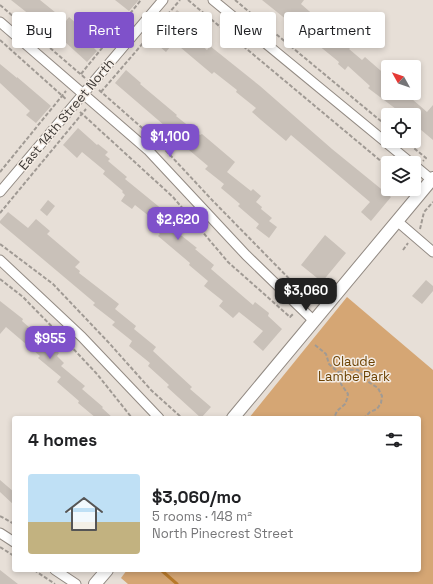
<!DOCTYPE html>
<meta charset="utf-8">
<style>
body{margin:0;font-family:"Space Grotesk",sans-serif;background:#f6f6f6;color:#202124;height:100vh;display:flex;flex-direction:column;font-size:15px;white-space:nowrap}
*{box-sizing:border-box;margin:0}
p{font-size:13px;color:#757577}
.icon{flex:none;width:22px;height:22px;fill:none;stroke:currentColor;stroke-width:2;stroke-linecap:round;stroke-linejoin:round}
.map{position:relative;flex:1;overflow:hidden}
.sheet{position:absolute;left:12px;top:416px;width:409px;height:156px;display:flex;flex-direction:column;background:#fff;border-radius:4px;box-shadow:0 2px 6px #0003}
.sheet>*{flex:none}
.banner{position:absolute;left:12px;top:12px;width:409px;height:36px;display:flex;gap:8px}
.needle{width:26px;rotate:310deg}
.buttons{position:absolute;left:381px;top:60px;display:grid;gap:8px}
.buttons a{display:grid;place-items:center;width:40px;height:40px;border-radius:4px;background:#fff;box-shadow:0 2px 6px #0003;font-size:20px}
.price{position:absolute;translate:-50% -34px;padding:0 9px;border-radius:8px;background:#7f51ca;color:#fff;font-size:13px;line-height:26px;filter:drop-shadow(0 1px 2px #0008)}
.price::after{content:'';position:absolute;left:50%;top:24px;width:12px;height:9px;margin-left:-6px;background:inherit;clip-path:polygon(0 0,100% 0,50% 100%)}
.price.selected{background:#222;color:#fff}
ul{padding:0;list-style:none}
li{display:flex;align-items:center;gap:12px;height:100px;padding:0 16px}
li span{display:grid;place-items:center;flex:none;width:112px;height:80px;border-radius:4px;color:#555}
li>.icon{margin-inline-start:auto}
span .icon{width:48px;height:48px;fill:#fffc;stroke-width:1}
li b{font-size:17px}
h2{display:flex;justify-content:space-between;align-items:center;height:48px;padding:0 16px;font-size:17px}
.pill{padding:0 14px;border-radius:4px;background:#fff;box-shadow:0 2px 6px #0003;font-size:14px;line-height:36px}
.pill.selected{background:#7f51ca;color:#fff}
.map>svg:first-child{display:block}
.green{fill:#d5a674}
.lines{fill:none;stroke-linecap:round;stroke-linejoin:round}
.stream{stroke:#b7792a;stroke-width:3}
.building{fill:#c9c1b9}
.minor-casing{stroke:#928a83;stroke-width:11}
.secondary-casing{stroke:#928a83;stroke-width:14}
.path{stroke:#a09a94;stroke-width:2;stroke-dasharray:4 2;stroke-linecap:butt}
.minor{stroke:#fff;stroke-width:9}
.secondary{stroke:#fff;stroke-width:12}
.labels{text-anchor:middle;stroke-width:3;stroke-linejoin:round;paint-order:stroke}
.street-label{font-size:13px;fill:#3a3633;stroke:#f4ece4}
.park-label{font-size:13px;fill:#6c4203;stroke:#f4ece4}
</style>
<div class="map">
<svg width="433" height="584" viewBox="0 0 433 584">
<rect width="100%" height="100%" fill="#e7dfd7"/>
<path class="green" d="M347 297 433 370V584H128L121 578 127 570H419V418H249Z"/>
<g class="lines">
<path class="stream" d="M161 570 177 584"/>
</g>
<path class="building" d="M11 0H40L66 21 69 17 96 41 92 46 97 51 87 62 64 41 62 43 54 35V34Z
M115 0H139L129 11Z
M262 0H304L301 4 325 25 331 29 333 25 343 33 340 36 352 46 349 49 362 60 365 57 388 77V93H405L427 112 433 105V140L414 124V115H400L395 111 396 109 368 88 370 86 348 66 345 70 338 64 339 62 302 32 306 27 292 15 287 20Z
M177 10 191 22 184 30 207 50 210 46 260 86 332 149 391 197 371 221 361 212 370 202 291 135 286 141 261 120 252 112 256 108 236 92 237 90 214 72 212 74 174 42 166 52 152 40Z
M0 64 17 78V77L51 106 36 123 26 115 30 111 0 83Z
M126 70 141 83 140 84 177 115 176 116 200 135 202 134 235 162 227 172 251 191 253 189 261 196 256 202 262 207 261 209 272 218 269 221 277 227 269 238 256 228 259 224 238 206 240 204 221 188 224 184 205 169 208 166 170 134 172 132 115 83Z
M78 128 97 145 98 144 108 152 105 155 110 159 108 161 127 177 125 179 163 210 160 214 179 230 177 232 197 248 195 249 214 265 211 269 253 305 255 302 269 313 268 316 282 329 263 351 253 342 263 331 239 312 233 318 219 306 223 301 204 286 208 281 189 265 190 263 158 236 160 234 155 230 159 224 135 205 132 209 121 201 125 195 122 192 123 191 103 174 105 171 82 152 77 158 63 145Z
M48 200 55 206 47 216 40 210Z
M8 212 28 228 36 219 50 231 47 234 80 262 75 267 80 271 79 273 119 304 115 309 136 326 134 329 156 347 153 351 192 387 190 389 211 407 201 418 167 387 169 385 148 366 150 363 129 346 132 341 112 325 115 322 93 305 95 303 0 223V221Z
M325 235 346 253 322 282 301 265Z
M426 280 433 286V291L422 304 412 296Z
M0 301 23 319 22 321 59 353 57 356 64 363 61 366 85 386 82 389 103 407 102 408 113 418H96L78 403 79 401 57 382 61 377 38 358 40 356 6 327 0 334Z
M0 480 14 492V505L0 492Z
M0 570 18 584H0Z"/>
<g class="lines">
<defs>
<path id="minor" d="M213 0 411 163
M0 22 148 150 246 255 314 321
M414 165 432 180
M0 192 163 0
M397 221 433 252
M0 260 82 337 159 418
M0 533 14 542
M55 570 76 584"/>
<path id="secondary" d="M233 418 433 178
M95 584 107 570"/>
</defs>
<use href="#minor" class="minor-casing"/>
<use href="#secondary" class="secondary-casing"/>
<path class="path" d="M188 0 388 167
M235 0 388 127
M0 5 85 78
M0 40 67 100
M81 74 141 0
M99 90 157 141 213 201 309 299 306 301
M101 92 180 0
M80 112 173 197 228 262 290 317 293 314
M405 141 426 158 423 161
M0 172 66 91
M0 213 86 109
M420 229 424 212 433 202
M0 244 53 284 110 344 151 390 182 418
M403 250 408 243
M0 279 23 297 65 340 97 374 132 418
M315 345 326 354 329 364 338 372 341 376V384L348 394 347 399 345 404 337 411 334 418
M338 372C346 371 350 369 358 370L367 381 378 388 382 396 381 403 377 409 370 412 364 418
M0 516 14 524
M0 547 14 556
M34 570 55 584"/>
<use href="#minor" class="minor"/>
<use href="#secondary" class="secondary"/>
</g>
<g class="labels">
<g class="street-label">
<text transform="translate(66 114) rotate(-50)" y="5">East 14th Street North</text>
</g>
<g class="park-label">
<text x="354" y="366">Claude<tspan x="354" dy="15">Lambe Park</tspan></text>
</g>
</g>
</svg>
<div class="buttons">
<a><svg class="needle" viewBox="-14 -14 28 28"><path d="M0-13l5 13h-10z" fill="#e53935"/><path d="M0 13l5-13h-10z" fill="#757577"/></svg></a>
<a><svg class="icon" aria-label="locate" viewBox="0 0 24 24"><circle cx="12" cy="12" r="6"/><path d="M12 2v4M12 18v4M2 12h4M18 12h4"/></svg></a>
<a><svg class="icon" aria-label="layers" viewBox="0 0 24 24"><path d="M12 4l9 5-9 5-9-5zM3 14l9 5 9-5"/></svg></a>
</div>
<b class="price" style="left:170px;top:158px">$1,100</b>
<b class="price" style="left:178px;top:241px">$2,620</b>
<b class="price selected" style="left:306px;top:312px">$3,060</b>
<b class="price" style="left:50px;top:360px">$955</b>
<div class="banner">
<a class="pill">Buy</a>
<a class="pill selected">Rent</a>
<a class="pill">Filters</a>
<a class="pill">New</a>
<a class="pill">Apartment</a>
</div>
<section class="sheet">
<h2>4 homes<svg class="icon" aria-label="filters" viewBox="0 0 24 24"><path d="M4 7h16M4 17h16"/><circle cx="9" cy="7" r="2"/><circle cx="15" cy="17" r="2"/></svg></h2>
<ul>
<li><span style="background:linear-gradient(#bfe0f5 60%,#c2b280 0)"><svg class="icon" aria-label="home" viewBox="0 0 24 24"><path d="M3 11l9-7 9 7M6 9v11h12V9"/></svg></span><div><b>$3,060/mo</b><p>5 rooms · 148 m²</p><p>North Pinecrest Street</p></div></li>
</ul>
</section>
</div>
